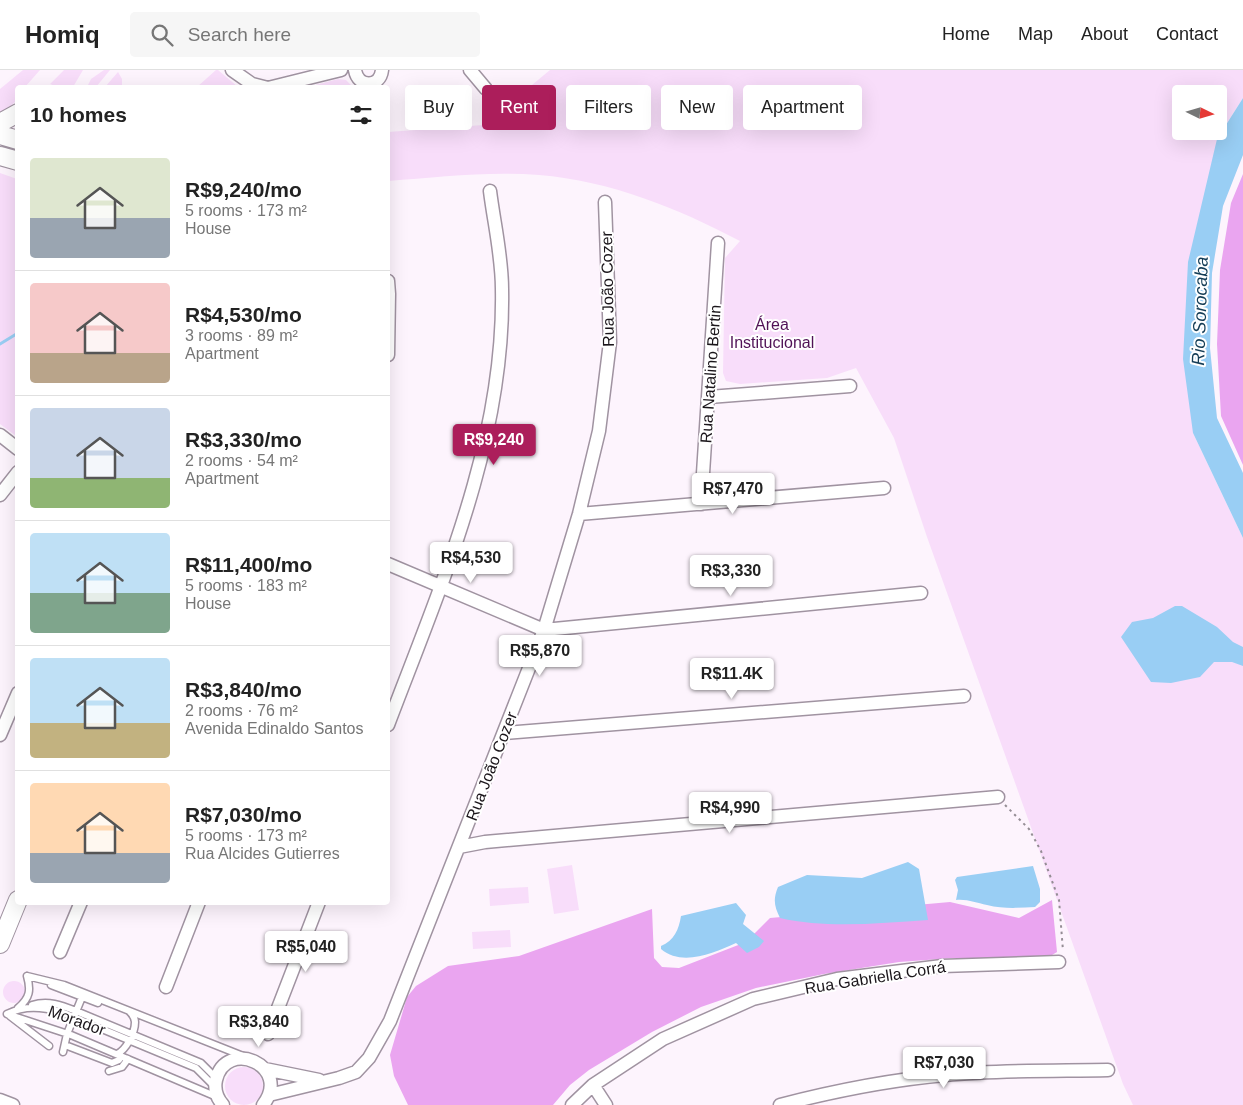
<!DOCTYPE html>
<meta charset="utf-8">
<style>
body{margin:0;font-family:Arial,sans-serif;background:#f6f6f6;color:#222;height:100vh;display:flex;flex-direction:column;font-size:19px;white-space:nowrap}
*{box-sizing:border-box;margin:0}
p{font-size:16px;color:#767676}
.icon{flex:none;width:28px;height:28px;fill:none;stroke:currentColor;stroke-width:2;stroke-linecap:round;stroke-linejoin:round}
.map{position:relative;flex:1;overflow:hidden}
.side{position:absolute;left:15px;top:15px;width:375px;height:820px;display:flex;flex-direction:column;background:#fff;border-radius:5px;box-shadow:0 5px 20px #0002}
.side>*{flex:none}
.guide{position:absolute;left:405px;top:15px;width:475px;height:45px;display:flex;gap:10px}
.needle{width:32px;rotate:95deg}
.buttons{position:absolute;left:1172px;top:15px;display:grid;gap:10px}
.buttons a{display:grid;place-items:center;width:55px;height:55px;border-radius:5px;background:#fff;box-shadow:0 5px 20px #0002;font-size:25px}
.price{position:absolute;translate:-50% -42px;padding:0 11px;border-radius:5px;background:#fff;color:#222;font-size:16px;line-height:32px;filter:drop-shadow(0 1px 2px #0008)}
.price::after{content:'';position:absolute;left:50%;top:30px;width:15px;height:11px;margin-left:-8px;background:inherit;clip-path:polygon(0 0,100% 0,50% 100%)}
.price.on{background:#ac1e5b;color:#fff}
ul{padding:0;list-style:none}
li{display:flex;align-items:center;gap:15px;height:125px;padding:0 15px}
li+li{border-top:1px solid #e0e0e0}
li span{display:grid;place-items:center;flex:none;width:140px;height:100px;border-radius:5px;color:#555}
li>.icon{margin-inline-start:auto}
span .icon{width:60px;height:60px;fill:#fffc;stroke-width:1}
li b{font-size:21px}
h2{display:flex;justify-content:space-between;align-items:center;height:60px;padding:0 15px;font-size:21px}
.pill{padding:0 18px;border-radius:5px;background:#fff;box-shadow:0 5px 20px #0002;font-size:18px;line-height:45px}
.pill.on{background:#ac1e5b;color:#fff}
header{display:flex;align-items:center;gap:30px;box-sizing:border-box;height:70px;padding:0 25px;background:#fff;border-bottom:1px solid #e0e0e0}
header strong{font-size:24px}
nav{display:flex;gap:28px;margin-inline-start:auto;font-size:18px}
.search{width:350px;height:45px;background:#f6f6f6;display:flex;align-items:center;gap:12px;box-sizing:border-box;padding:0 18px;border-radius:5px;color:#767676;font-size:19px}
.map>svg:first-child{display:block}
.green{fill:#f8ddfa;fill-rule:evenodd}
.forest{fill:#eaa5f0}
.water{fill:#99cef4}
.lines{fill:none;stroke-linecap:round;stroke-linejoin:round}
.stream{stroke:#99cef4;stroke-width:3}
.lane-casing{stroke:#a093a1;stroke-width:9}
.street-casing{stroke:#a093a1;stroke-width:15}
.secondary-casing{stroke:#a093a1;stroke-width:20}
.path{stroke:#948d94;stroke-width:2;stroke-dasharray:2.5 4;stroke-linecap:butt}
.lane{stroke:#fff;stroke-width:6}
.street{stroke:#fff;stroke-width:12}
.secondary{stroke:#fff;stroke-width:18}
.labels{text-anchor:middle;stroke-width:4;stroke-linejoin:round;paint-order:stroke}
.street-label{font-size:16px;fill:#1b161b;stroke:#fff}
.park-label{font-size:16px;fill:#501256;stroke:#fff}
.water-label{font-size:18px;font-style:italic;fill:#143d56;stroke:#fff}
</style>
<header>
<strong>Homiq</strong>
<div class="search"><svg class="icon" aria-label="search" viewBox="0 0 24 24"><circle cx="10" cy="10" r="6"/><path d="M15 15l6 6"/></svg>Search here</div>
<nav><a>Home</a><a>Map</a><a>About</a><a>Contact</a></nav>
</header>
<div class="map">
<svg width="1243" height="1035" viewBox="0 0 1243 1035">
<rect width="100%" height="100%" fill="#fdf4fd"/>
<path class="green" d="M23 0H40L25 17 18 18 17 30 0 47V19Z
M64 0H83L73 17H58L50 14Z
M104 0H110L96 17H87L91 9Z
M216 0H218L238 17H197Z
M550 0H1243V28L1217 69 1193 363 1243 468V1035H1133L1123 1014 927 467 894 368 856 298 827 308 740 314 726 311 723 303 725 188 740 171C677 138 611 111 539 105 489 101 438 107 388 111V62L484 55ZM1181 24H1219V61H1181Z
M118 2 122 9V17H105Z
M338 9 346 10 353 17H308Z
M0 103 17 109 16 366 0 354Z
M572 795 579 840 554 844 547 799Z
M528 817 529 833 490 836 489 819Z
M510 860 511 877 473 879 472 862Z
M3 922a11 11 0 1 1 22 0a11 11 0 1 1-22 0Z
M225 1016a19 19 0 1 1 38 0a19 19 0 1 1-38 0Z"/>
<path class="forest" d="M1243 104V395L1221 346 1217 274 1220 200 1231 133Z
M1052 830 1057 882 1047 888H954L899 892 824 904 756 918 701 937 652 962 589 1000 570 1015 553 1035H408L394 1006 390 985 407 927 416 916 448 896 519 886 652 839 654 888 662 897 679 898 746 872 770 848 950 832 1019 848Z"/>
<path class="water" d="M1243 28V85L1223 136 1212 203 1210 278 1217 348 1243 403V468L1193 363 1183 289 1188 192 1217 69Z
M1175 536H1182L1217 557 1233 572 1243 577V596L1232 592H1214L1200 607 1171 613 1151 612 1121 567 1132 552 1153 548Z
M908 792 919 799 928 850C879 853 828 859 780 848 774 836 773 829 778 817L807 805 862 808Z
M1033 796 1040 819V832L1035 837C1018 838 1003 839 987 835 976 833 968 829 956 830L958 820 955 810 957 807Z
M736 833 746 845 743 854 764 871 759 877 747 883 736 873C714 883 682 897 661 879V876C674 871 679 859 681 846Z"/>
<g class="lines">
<path class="stream" d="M0 274 18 263"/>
<defs>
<path id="lane" d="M27 906 64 915 243 986
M51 915 98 933
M32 935C48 930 61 935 76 941L201 993 216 1008
M18 938C30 928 31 920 27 906
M7 944C25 935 42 937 61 942L196 998 215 1017
M7 944 71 965 217 1027
M10 946 49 976
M65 975 112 993 119 990 121 986
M63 982 67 964 82 927
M117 984C126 980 135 963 135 952 135 948 132 944 129 941
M109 1001 122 997 128 989"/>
<path id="street" d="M232 0 252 14 268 18
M355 0C358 18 380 18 382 0
M470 0 486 19
M268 18 341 0
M388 211 389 224 388 285
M709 327 850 316
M0 365 18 379
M0 425 18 402
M701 434 718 173
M579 444 884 418
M388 494 544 560 921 523
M388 655C441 515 505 371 502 219 502 186 494 153 490 121
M504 663 964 626
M0 665 18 623
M459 777 485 772 998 727
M60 882 81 832
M166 917 199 832
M268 964 319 832
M265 999 319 1010
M593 1015 606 1035
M269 1025 339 1008 356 1002 369 988 390 951 544 560 579 444 599 361 610 272 605 132
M0 1030 13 1035
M223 1035C217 1028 214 1019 216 1010 226 967 293 996 263 1035
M572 1035 593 1015 663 969 753 929 837 909 942 896 1059 892
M780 1035C834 1021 889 1010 945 1005 999 1000 1053 1001 1108 1000"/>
<path id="secondary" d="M0 53 18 43
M0 65 18 70
M0 86 18 91
M0 874 18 830"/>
</defs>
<use href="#lane" class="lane-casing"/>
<use href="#street" class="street-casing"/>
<use href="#secondary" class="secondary-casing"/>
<path class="path" d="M1005 735 1029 759 1041 781 1059 830 1063 881"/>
<use href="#lane" class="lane"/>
<use href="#street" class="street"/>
<use href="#secondary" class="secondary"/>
</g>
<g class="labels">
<g class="street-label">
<text transform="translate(607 219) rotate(-91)" y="6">Rua João Cozer</text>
<text transform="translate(710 304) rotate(-86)" y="6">Rua Natalino Bertin</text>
<text transform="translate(491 696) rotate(-69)" y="6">Rua João Cozer</text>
<text transform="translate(875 907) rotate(-9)" y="6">Rua Gabriella Corrá</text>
<text transform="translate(77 950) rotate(20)" y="6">Morador</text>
</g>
<g class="park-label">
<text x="772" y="260">Área<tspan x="772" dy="18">Institucional</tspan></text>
</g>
<g class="water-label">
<text transform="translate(1200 241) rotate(-88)" y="6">Rio Sorocaba</text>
</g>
</g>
</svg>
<div class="buttons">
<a><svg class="needle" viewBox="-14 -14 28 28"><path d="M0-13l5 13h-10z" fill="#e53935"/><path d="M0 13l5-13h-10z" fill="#767676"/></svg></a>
</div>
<b class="price on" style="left:494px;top:396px">R$9,240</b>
<b class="price" style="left:733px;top:445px">R$7,470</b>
<b class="price" style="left:471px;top:514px">R$4,530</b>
<b class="price" style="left:731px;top:527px">R$3,330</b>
<b class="price" style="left:540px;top:607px">R$5,870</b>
<b class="price" style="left:732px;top:630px">R$11.4K</b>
<b class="price" style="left:730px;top:764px">R$4,990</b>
<b class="price" style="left:306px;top:903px">R$5,040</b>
<b class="price" style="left:259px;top:978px">R$3,840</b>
<b class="price" style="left:944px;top:1019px">R$7,030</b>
<div class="guide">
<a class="pill">Buy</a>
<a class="pill on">Rent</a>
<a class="pill">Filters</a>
<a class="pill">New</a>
<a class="pill">Apartment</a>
</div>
<section class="side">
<h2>10 homes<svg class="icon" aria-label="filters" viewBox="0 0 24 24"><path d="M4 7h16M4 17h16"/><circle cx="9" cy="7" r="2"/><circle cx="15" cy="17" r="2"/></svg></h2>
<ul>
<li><span style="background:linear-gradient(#dfe7d0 60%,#9aa5b1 0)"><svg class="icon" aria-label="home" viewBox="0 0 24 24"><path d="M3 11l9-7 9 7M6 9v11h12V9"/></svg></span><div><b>R$9,240/mo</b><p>5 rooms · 173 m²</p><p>House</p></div></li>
<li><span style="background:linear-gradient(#f6c9c9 70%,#b9a48a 0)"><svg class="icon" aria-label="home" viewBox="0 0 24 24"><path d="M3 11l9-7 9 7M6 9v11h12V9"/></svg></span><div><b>R$4,530/mo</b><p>3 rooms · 89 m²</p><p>Apartment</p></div></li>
<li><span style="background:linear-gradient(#c9d6e8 70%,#8fb573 0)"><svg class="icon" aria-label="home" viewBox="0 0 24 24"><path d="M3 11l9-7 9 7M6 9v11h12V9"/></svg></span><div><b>R$3,330/mo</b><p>2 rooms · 54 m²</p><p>Apartment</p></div></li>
<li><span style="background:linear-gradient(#bfe0f5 60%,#7fa58c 0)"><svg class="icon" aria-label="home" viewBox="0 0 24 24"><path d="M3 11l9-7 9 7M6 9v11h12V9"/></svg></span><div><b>R$11,400/mo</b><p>5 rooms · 183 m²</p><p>House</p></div></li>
<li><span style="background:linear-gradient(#bfe0f5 65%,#c2b280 0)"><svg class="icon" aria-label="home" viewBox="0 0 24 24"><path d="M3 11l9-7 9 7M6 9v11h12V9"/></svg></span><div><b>R$3,840/mo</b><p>2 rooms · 76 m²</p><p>Avenida Edinaldo Santos</p></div></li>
<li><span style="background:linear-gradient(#ffd9b3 70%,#9aa5b1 0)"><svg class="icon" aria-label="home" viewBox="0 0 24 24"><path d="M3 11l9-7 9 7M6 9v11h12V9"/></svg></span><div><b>R$7,030/mo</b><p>5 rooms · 173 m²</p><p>Rua Alcides Gutierres</p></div></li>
</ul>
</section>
</div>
